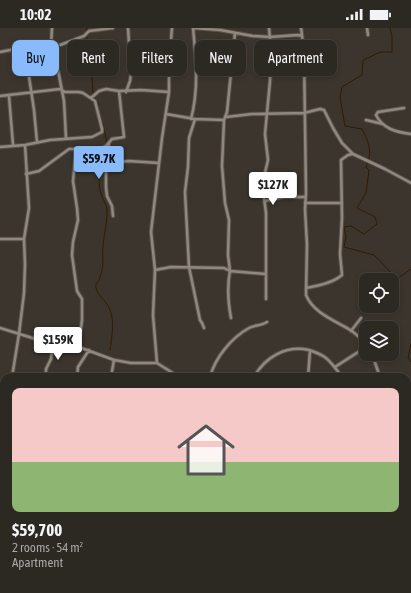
<!DOCTYPE html>
<meta charset="utf-8">
<style>
body{margin:0;font-family:"Asap Condensed",sans-serif;background:#34302a;color:#f1f3f6;height:100vh;display:flex;flex-direction:column;font-size:15px;white-space:nowrap}
*{box-sizing:border-box;margin:0}
p{font-size:13px;color:#a6a6a5}
.icon{flex:none;width:22px;height:22px;fill:none;stroke:currentColor;stroke-width:2;stroke-linecap:round;stroke-linejoin:round}
.map{position:relative;flex:1;overflow:hidden}
.details{position:absolute;left:0px;top:345px;width:411px;height:220px;display:flex;flex-direction:column;background:#2c2822;border-radius:12px 12px 0 0;box-shadow:0 2px 6px #0003,0 0 0 1px #484440}
.details>*{flex:none}
.guide{position:absolute;left:12px;top:12px;width:387px;height:36px;display:flex;gap:8px}
.controls{position:absolute;left:359px;top:245px;display:grid;gap:8px}
.controls a{display:grid;place-items:center;width:40px;height:40px;border-radius:8px;background:#2c2822;box-shadow:0 2px 6px #0003,0 0 0 1px #484440;font-size:20px}
.price{position:absolute;translate:-50% -34px;padding:0 9px;border-radius:4px;background:#fff;color:#222;font-size:13px;line-height:26px;filter:drop-shadow(0 1px 2px #0008)}
.price::after{content:'';position:absolute;left:50%;top:24px;width:12px;height:9px;margin-left:-6px;background:inherit;clip-path:polygon(0 0,100% 0,50% 100%)}
.price.current{background:#88bafc;color:#111}
ul{padding:0;list-style:none}
li{display:grid;align-content:center;gap:8px;height:212px;padding:0 12px}
li+li{border-top:1px solid #484440}
li span{display:grid;place-items:center;height:124px;border-radius:8px;color:#555}
li>.icon{margin-inline-start:auto}
span .icon{width:72px;height:72px;fill:#fffc;stroke-width:1}
li b{font-size:17px}
.tag{padding:0 14px;border-radius:8px;background:#2c2822;box-shadow:0 2px 6px #0003,0 0 0 1px #484440;font-size:14px;line-height:36px}
.tag.current{background:#88bafc;color:#111}
.status{display:flex;justify-content:space-between;align-items:center;height:28px;padding:0 20px;background:#2c2822;direction:ltr}
.status svg{height:11px;fill:currentColor}
.map>svg:first-child{display:block}
.lines{fill:none;stroke-linecap:round;stroke-linejoin:round}
.stream{stroke:#301c00;stroke-width:1}
.street-casing{stroke:#56514a;stroke-width:4.5}
.street{stroke:#90887f;stroke-width:2.5}
</style>
<div class="status"><b>10:02</b><svg viewBox="0 0 49 12"><path d="M0 12V9h3v3zM5 12V6h3v6zM10 12V3h3v9zM15 12V0h3v12zM26 1h20v11H26zM47 4h2v5h-2z"/></svg></div>
<div class="map">
<svg width="411" height="565" viewBox="0 0 411 565">
<rect width="100%" height="100%" fill="#3b352d"/>
<g class="lines">
<path class="stream" d="M390 0 392 8V24H381L363 32 362 47 342 59 340 70 345 98 362 101C369 115 373 124 366 139L369 142 366 165 357 180 375 189 377 196 364 206 351 198 344 199 346 209 344 219 374 227 397 251 411 241
M86 5 87 0
M86 8 88 13 91 29 93 66
M94 69 98 74V83
M101 93 103 96 107 115
M107 118C102 133 96 149 101 166 103 172 107 176 107 183 107 200 101 216 103 234 103 239 101 247 99 252 98 255 95 256 96 260 97 265 103 271 106 275 116 287 112 307 110 322
M411 316 408 330 411 334"/>
<defs>
<path id="street" d="M52 0 51 18 56 32 64 73 66 110
M194 0 220 2 253 8 270 9 298 7 302 8 304 25 306 165 305 181 307 217 306 267C313 285 336 293 352 303 357 307 361 311 366 315
M301 0 302 7
M367 0 368 7
M28 20C30 30 27 33 28 42L34 82 37 114
M0 24 10 22 60 17 84 8 89 3 113 0
M126 64 130 53 131 46 128 0
M0 68 60 61 65 64H79L83 65 95 73 102 101V104L92 109 50 112 25 117 0 119
M9 68 13 117
M91 70 99 63 106 61 119 63 141 62 169 64
M404 80 378 84 376 87C383 101 396 104 411 106
M166 86 195 91 224 92 222 138 225 175 229 192 228 227 230 243 266 246
M226 89 252 86 304 85 320 81 324 82 333 100 342 115 353 126 385 141 411 155
M191 91C199 61 196 30 193 0
M195 91 189 110 188 139 185 164 189 239 200 292 202 295 204 300
M224 92 227 84 235 5
M366 92 383 96
M109 115 106 135V159L107 168 112 178 113 188
M106 135 129 133 159 135
M26 146 39 143 69 121H76L84 124 96 123 106 118 112 111 124 109 119 63
M265 173 284 169H305
M305 175H342
M0 211H24
M155 242 171 239 224 240 230 243C227 258 228 274 231 290
M306 260C318 258 333 255 342 247L340 226 342 190 341 132 348 127 352 126
M266 271V185L263 162 264 149 268 132 265 106 270 53 271 22 269 0
M0 300 42 313 76 318 114 332 131 335H157L179 349
M351 303 361 290
M392 303 393 302
M76 318 80 308 82 292V271L77 263 72 227 73 214 78 192 77 180 73 153 76 121
M372 326 380 349
M157 335 153 287 155 242 151 204 162 110 169 64V36L172 0
M335 339 366 319
M12 349 19 306 24 265 25 236 24 211 29 180 25 117
M46 349V341L51 331 53 315
M77 349 78 339 89 322
M111 349 114 332
M210 349C215 330 231 310 249 300 254 297 261 298 267 294
M254 349C265 329 286 317 309 322 315 324 321 326 326 330 332 335 337 342 342 349
M308 349 310 323
M0 372H4
M407 374H411
M407 458H411
M407 490H411
M0 509 4 510
M407 528H411
M0 542H4
M39 561V565
M144 561 145 565
M182 561V565
M218 561V565
M350 561 351 565
M390 561V565
M0 562 16 561
M69 565V561"/>
</defs>
<use href="#street" class="street-casing"/>
<use href="#street" class="street"/>
</g>
</svg>
<div class="controls">
<a><svg class="icon" aria-label="locate" viewBox="0 0 24 24"><circle cx="12" cy="12" r="6"/><path d="M12 2v4M12 18v4M2 12h4M18 12h4"/></svg></a>
<a><svg class="icon" aria-label="layers" viewBox="0 0 24 24"><path d="M12 4l9 5-9 5-9-5zM3 14l9 5 9-5"/></svg></a>
</div>
<b class="price current" style="left:99px;top:152px">$59.7K</b>
<b class="price" style="left:273px;top:178px">$127K</b>
<b class="price" style="left:58px;top:333px">$159K</b>
<div class="guide">
<a class="tag current">Buy</a>
<a class="tag">Rent</a>
<a class="tag">Filters</a>
<a class="tag">New</a>
<a class="tag">Apartment</a>
</div>
<section class="details">
<ul>
<li><span style="background:linear-gradient(#f6c9c9 60%,#8fb573 0)"><svg class="icon" aria-label="home" viewBox="0 0 24 24"><path d="M3 11l9-7 9 7M6 9v11h12V9"/></svg></span><div><b>$59,700</b><p>2 rooms · 54 m²</p><p>Apartment</p></div></li>
</ul>
</section>
</div>
